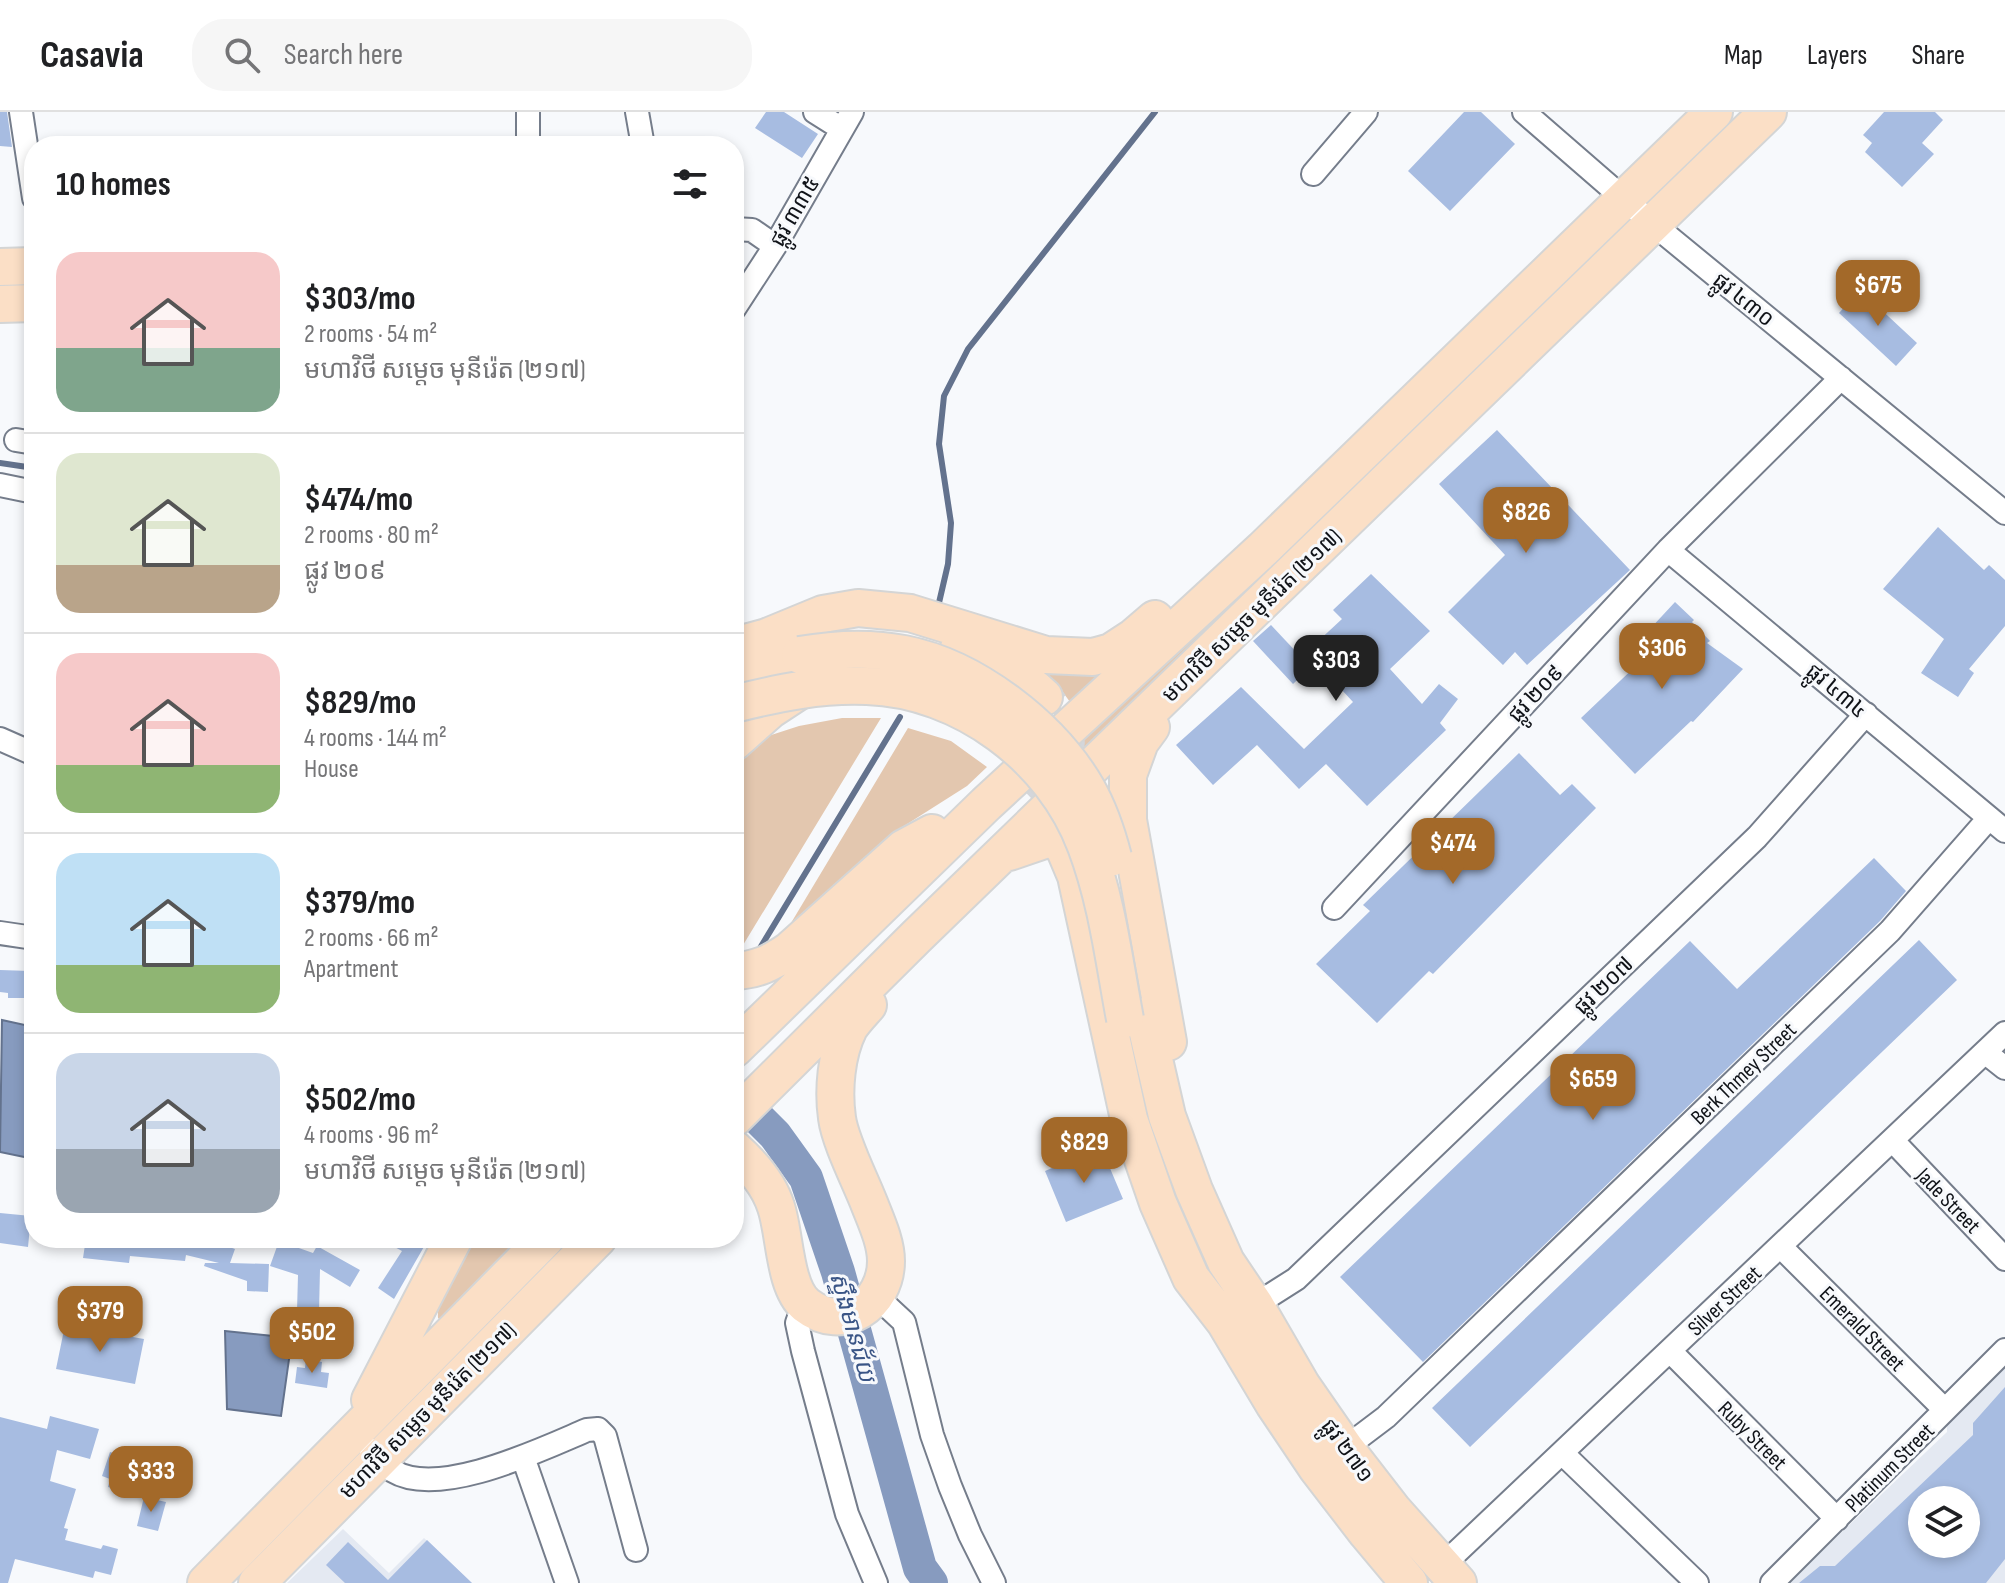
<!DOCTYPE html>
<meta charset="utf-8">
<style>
body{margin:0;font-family:"Sofia Sans Condensed","Noto Sans Khmer",sans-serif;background:#f6f6f6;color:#202124;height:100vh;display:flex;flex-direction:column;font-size:30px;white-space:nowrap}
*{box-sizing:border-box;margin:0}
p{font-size:26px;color:#757577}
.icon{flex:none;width:44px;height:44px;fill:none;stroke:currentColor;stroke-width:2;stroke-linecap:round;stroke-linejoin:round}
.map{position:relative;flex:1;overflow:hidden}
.sheet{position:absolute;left:24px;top:24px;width:720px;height:1112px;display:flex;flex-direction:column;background:#fff;border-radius:32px;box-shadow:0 4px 12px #0003}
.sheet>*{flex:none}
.fabs{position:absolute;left:1908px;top:1374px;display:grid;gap:16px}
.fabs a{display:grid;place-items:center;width:72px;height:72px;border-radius:50%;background:#fff;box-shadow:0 4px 12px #0003;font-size:40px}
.price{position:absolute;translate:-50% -68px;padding:0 18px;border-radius:16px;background:#a36929;color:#fff;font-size:26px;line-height:52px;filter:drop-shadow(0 2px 4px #0008)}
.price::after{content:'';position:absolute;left:50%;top:48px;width:24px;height:18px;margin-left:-12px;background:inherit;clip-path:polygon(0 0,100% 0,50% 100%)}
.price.on{background:#222;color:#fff}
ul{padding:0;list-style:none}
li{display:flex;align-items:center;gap:24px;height:200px;padding:0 32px}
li+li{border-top:2px solid #e0e0e0}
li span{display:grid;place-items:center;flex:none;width:224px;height:160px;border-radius:24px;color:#555}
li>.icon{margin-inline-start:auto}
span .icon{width:96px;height:96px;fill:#fffc;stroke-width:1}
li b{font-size:34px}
h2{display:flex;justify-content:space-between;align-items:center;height:96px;padding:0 32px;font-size:34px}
header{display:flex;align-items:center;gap:48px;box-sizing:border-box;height:112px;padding:0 40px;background:#fff;border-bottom:2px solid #e0e0e0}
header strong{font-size:38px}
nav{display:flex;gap:44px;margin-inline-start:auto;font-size:28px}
.search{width:560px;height:72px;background:#f6f6f6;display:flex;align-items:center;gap:20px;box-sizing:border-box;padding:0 28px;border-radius:32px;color:#757577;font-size:30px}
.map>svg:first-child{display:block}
.built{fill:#e4e9f2;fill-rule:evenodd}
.green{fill:#e3c7af}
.water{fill:#879bbf;stroke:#63728d;stroke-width:2}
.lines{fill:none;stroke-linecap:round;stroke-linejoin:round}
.stream{stroke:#63728d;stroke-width:6}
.river{stroke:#879bbf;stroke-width:34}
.building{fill:#a7bce1;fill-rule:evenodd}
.primary-tunnel{stroke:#d4d6da;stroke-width:36;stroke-dasharray:36 18;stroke-linecap:butt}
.street-casing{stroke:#757d8b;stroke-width:26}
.primary-casing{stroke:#d4d5d5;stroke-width:40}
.street{stroke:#fff;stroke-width:22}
.primary{stroke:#fbdfc6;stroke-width:36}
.primary-bridge-casing{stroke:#d4d5d5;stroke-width:40;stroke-linecap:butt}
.primary-bridge{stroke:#fbdfc6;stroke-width:36}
.labels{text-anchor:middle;stroke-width:6;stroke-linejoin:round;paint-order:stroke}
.street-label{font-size:22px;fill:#101318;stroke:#f7f9fc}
.water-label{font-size:24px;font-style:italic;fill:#3a5586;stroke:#f7f9fc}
</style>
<header>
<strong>Casavia</strong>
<div class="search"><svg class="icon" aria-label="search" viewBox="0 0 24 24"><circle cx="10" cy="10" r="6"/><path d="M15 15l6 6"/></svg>Search here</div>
<nav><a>Map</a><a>Layers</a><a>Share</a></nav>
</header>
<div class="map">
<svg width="2005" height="1471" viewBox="0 0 2005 1471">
<rect width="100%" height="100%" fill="#f7f9fc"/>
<path class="built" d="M2005 1244V1471H1782L1809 1439 1823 1438 1947 1320V1309ZM1922 1388H1966V1432H1922Z
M343 1417 389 1461 424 1426 472 1471H287Z"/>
<path class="green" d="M1260 466 1203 535 1080 656 1079 629 1190 519Z
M1133 542 1070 590 1054 568 1044 560Z
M842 606H881L734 848V635L799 614Z
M908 616 951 629 987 655 967 674 893 721 785 821Z
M475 1126H524L444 1211 438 1206C436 1178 462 1149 475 1126Z"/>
<path class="water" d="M2 908 34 915V1047L0 1040Z
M225 1219 292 1226 281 1304 227 1297Z"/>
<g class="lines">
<path class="stream" d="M0 351 34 356
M938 495 948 452 951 411 939 332 944 284 968 237 1155 0
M757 841 900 605"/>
<path class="river" d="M734 982 775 1023 806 1066 838 1160 920 1456 931 1471"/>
</g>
<path class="building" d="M0 0H7L12 35 0 34Z
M766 0H784L818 22 802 46 755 16Z
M1464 0H1481L1515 32 1450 99 1408 59Z
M1884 0H1935L1943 8 1922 31 1934 42 1902 75 1865 40 1872 31 1863 23Z
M1860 178 1917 231 1896 254 1839 201Z
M1497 318 1630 458 1527 553 1515 540 1503 553 1448 500 1505 443 1439 372Z
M1938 415 1984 458 1989 453 2005 468V514L1969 557 1974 561 1958 585 1921 561 1944 527 1883 477Z
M1371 462 1430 519 1390 557 1422 592 1439 572 1458 587 1440 611 1446 618 1367 694 1326 652 1299 677 1257 633 1213 673 1176 633 1241 575 1304 637 1353 590 1316 550 1293 572 1253 529 1271 513 1301 545 1342 507 1333 498Z
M1675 490 1694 508 1692 510 1710 529 1707 531 1743 557 1693 610 1691 609 1635 662 1581 606 1661 530 1649 518Z
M1519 641 1560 683 1572 672 1596 696 1433 862 1429 859 1377 911 1316 852 1370 799 1363 793Z
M1874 746 1906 779 1880 809 1423 1250 1340 1165 1690 829 1737 877Z
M1919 828 1957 868 1470 1335 1432 1296Z
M0 858 30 859 29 886H8V881L0 880Z
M1101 1035 1123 1087 1066 1110 1045 1059Z
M0 1101 31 1104 28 1135 0 1131Z
M86 1126H222L221 1132 235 1137 230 1151 269 1152 268 1180 247 1179V1169L204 1154 205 1151H219L186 1143 185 1149 130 1144 129 1151 83 1146Z
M378 1126H429L394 1187 378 1176 402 1139Z
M279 1129 313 1141 317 1134 360 1158 350 1175 320 1157 319 1200 297 1199 298 1163 270 1154Z
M65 1213 144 1227 135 1272 56 1257Z
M306 1247 322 1250 321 1260 329 1261 327 1276 295 1271 297 1255 305 1256Z
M2005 1275V1447L1986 1471H1799L1820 1454H1835L1973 1323V1311ZM1922 1388H1966V1432H1922Z
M50 1304 99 1317 90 1347 57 1338 50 1369 76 1377 64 1416 68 1417 65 1428 101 1437 103 1433 118 1437 111 1463 95 1459 93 1466 15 1447 8 1471H0V1305L47 1317Z
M110 1340 142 1350 132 1382 108 1375 110 1367 102 1364Z
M144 1385 166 1390 158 1419 137 1414Z
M427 1428 472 1471H345L326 1453 348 1430 388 1468Z"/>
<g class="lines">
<path class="primary-tunnel" d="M1031 686C1069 650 1082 628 1044 585"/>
<defs>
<path id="street" d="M21 0 34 86
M528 0V34
M637 0 643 34
M815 0 842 17
M1524 0 1653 112 2005 401
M1313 62 1366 0
M734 117 752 118 775 134
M734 197 775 134 852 0
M16 328 34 331
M0 373 34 380
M1668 438 2005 719
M0 627 34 642
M1334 796 1668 438 1841 266
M0 821 34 826
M1986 941 2005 956
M1893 1029 2005 1147
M1781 1135 1945 1298
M877 1185 904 1210 932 1323 950 1374 970 1423 994 1471
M804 1191 797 1211 803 1239 847 1402 876 1471
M1255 1193 1296 1167 1757 725 1866 602
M1670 1239 1837 1407
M1345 1336 1386 1305 1890 819 1989 706
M371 1338C378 1345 385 1354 393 1359 439 1387 542 1337 587 1318L598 1317 605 1324 636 1438
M1562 1341 1697 1471
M523 1345 567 1471
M1442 1454 2005 921
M1772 1471 2005 1238"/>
<path id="primary" d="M0 155 34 154
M0 192 34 191
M734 534 767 525 823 502 858 496 910 501 1046 543 1093 545 1111 540 1134 525 1155 507
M959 536C990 545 1021 563 1044 585
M734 562 800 543
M1151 615 1140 630 1128 663V708L1168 930
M734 630 770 598 802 577
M1009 740 1050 726 1059 730 1065 738 1076 764 1129 1007 1158 1091 1191 1166 1225 1210 1274 1292 1317 1356 1367 1421 1409 1471
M734 859C757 858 771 851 790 838L904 736 932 721
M1144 904 1167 1004 1194 1078 1226 1150 1255 1193 1302 1274 1345 1336 1393 1398 1458 1471
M734 937 986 692 1263 437 1714 0
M734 1006 916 825 1768 0
M734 1037C752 1053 769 1072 776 1095 785 1121 784 1175 806 1193 843 1222 886 1192 886 1149 886 1130 876 1109 869 1091 860 1068 840 1029 837 1006 833 978 836 942 849 916 854 908 862 900 868 893
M370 1288 454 1126
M206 1471 546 1126
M257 1471 598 1126"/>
</defs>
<use href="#street" class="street-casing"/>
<use href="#primary" class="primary-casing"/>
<use href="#street" class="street"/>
<use href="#primary" class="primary"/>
<defs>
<path id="primary-bridge" d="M800 543C834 537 869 535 904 542 975 556 1051 615 1087 677 1099 698 1107 722 1113 745
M734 592C778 581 821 572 867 574 961 577 1053 645 1086 734 1107 789 1114 849 1125 907"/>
</defs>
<use href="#primary-bridge" class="primary-bridge-casing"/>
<use href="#primary-bridge" class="primary-bridge"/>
</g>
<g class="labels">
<g class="street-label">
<text transform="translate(794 99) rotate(-60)" y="8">ផ្លូវ ៣៣៥</text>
<text transform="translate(1744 187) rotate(39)" y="8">ផ្លូវ ៤៣០</text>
<text transform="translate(1251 503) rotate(-44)" y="8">មហាវិថី សម្តេច មុនីរ៉េត (២១៧)</text>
<text transform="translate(1837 578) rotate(40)" y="8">ផ្លូវ ៤៣៤</text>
<text transform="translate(1535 581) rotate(-47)" y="8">ផ្លូវ ២០៩</text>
<text transform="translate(1603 873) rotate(-44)" y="8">ផ្លូវ ២០៧</text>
<text transform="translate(1743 961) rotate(-44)" y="8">Berk Thmey Street</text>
<text transform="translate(1949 1088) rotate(46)" y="8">Jade Street</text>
<text transform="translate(1724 1188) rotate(-43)" y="8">Silver Street</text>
<text transform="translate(1863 1216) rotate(45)" y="8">Emerald Street</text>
<text transform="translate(427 1298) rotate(-45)" y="8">មហាវិថី សម្តេច មុនីរ៉េត (២១៧)</text>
<text transform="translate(1753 1323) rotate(45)" y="8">Ruby Street</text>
<text transform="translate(1348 1338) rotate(54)" y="8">ផ្លូវ ២៧១</text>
<text transform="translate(1889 1355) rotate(-45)" y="8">Platinum Street</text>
</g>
<g class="water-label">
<text transform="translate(853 1215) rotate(74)" y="8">ស្ទឹងមានជ័យ</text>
</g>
</g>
</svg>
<div class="fabs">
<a><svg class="icon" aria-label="layers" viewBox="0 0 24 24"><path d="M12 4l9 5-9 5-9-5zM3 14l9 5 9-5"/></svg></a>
</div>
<b class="price" style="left:1878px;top:216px">$675</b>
<b class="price" style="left:1526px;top:443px">$826</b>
<b class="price" style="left:1662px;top:579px">$306</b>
<b class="price on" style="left:1336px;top:591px">$303</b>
<b class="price" style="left:1453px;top:774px">$474</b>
<b class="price" style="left:1593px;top:1010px">$659</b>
<b class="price" style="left:1084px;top:1073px">$829</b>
<b class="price" style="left:100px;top:1242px">$379</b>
<b class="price" style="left:312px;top:1263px">$502</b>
<b class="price" style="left:151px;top:1402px">$333</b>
<section class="sheet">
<h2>10 homes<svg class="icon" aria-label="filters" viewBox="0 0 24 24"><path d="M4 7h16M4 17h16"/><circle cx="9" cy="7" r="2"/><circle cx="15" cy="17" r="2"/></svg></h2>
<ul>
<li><span style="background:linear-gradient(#f6c9c9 60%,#7fa58c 0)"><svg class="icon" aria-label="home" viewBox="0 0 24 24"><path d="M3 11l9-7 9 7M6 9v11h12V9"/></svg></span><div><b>$303/mo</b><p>2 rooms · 54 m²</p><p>មហាវិថី សម្តេច មុនីរ៉េត (២១៧)</p></div></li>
<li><span style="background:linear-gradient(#dfe7d0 70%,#b9a48a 0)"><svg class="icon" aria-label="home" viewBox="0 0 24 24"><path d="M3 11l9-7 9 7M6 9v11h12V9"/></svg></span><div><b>$474/mo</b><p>2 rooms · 80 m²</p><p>ផ្លូវ ២០៩</p></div></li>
<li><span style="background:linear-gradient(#f6c9c9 70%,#8fb573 0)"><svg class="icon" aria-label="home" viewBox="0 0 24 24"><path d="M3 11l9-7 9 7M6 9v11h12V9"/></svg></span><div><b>$829/mo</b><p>4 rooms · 144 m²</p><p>House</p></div></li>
<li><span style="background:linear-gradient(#bfe0f5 70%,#8fb573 0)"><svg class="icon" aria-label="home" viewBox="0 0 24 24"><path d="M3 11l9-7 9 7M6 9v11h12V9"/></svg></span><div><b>$379/mo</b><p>2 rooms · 66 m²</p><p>Apartment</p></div></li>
<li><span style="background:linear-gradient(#c9d6e8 60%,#9aa5b1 0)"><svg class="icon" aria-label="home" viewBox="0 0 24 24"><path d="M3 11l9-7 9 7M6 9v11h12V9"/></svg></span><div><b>$502/mo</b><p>4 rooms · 96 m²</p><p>មហាវិថី សម្តេច មុនីរ៉េត (២១៧)</p></div></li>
</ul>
</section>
</div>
